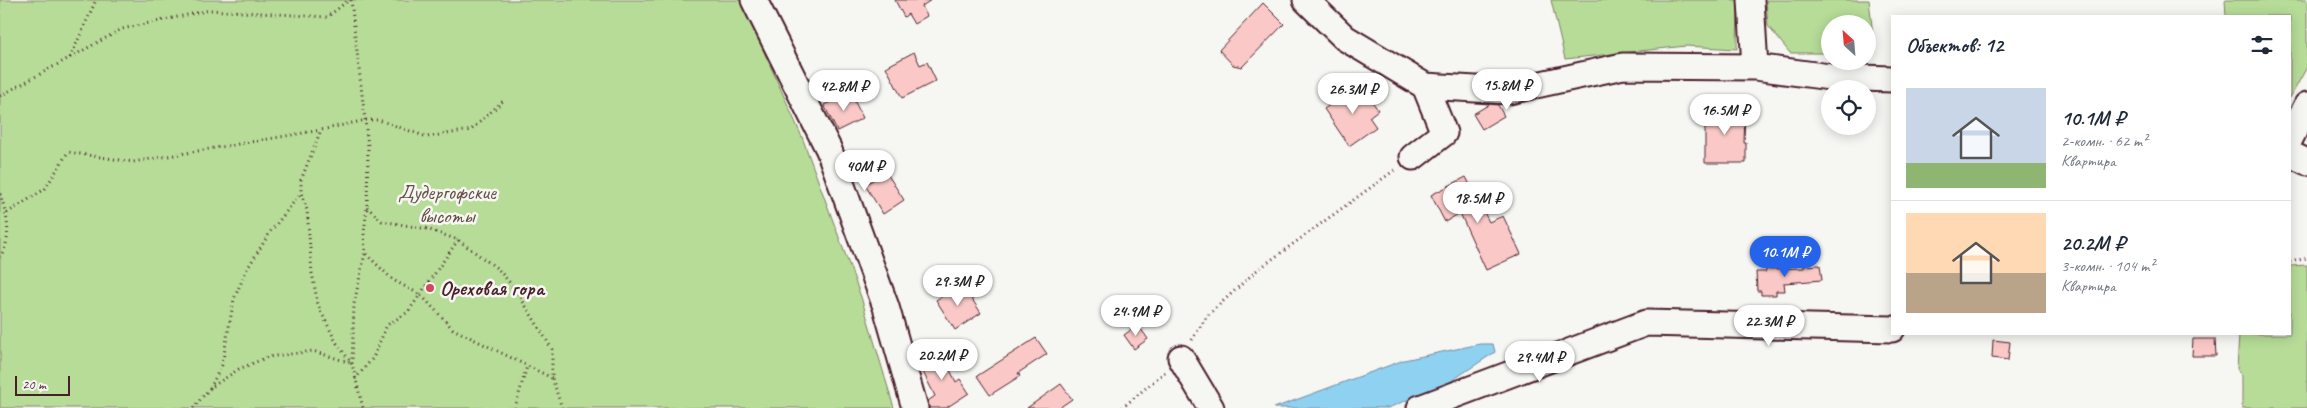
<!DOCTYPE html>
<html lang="ru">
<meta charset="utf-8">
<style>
body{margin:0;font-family:Caveat,sans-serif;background:#f6f6f7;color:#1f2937;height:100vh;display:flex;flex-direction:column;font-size:19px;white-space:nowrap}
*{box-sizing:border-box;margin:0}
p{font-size:16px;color:#747a83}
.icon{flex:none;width:28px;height:28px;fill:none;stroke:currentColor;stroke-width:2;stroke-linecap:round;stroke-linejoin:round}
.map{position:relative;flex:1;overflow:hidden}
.drawer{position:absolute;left:1891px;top:15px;width:400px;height:320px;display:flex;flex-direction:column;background:#fff;border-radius:0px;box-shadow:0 2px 12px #0003}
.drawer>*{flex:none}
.needle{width:32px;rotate:334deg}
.tools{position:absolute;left:1821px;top:15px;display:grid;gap:10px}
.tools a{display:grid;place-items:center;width:55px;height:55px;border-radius:50%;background:#fff;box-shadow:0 2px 12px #0003;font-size:25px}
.scale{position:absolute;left:15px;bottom:12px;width:55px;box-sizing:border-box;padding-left:5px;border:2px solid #4a1f2b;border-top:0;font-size:14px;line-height:18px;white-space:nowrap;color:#4a1f2b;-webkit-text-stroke:4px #f6f6f2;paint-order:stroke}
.price{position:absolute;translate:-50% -42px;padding:0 11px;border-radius:18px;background:#fff;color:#222;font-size:16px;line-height:32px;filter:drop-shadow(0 1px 2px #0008)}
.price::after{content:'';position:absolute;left:50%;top:30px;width:15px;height:11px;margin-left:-8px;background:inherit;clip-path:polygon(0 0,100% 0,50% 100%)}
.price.active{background:#2563eb;color:#fff}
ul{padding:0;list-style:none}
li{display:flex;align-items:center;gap:15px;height:125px;padding:0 15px}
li+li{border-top:1px solid #e0e1e3}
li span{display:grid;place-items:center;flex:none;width:140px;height:100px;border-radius:0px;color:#555}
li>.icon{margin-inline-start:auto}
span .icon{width:60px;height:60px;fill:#fffc;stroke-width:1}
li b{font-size:21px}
h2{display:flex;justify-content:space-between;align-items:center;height:60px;padding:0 15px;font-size:21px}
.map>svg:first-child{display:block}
.green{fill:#b6dc98;stroke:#807e62}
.water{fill:#8fd1f0;stroke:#738aa1}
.building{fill:#fac9c7;stroke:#4a1f2b}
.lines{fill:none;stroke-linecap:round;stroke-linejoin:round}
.minor-casing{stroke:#4a1f2b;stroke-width:29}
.path{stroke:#4a1f2b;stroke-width:3;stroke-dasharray:1 4;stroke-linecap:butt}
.minor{stroke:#f6f6f2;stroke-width:25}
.poi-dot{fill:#d1495b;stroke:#f6f6f2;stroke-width:2}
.labels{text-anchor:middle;stroke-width:5;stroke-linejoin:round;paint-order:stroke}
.park-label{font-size:21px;fill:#654e46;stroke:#f6f6f2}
.poi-label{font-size:21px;font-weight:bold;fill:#4a1f2b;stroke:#f6f6f2;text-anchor:start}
</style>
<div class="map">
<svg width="2307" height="408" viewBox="0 0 2307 408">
<rect width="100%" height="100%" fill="#f6f6f2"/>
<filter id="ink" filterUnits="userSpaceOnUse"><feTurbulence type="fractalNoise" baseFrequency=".02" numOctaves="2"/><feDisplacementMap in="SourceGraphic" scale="10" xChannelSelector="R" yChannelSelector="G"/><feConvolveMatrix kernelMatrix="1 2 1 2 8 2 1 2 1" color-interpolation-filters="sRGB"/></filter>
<g filter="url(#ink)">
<path class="green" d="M0 0H741L802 137 861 297 894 408H0Z
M1551 0H1738L1737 49 1686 46 1565 59Z
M1766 0H1869L1875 53H1868V24H1830V53H1790L1768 26Z
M2225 0H2307V67L2290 98V16H2226Z
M2307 265V408H2242V376L2237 369 2239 334H2290V266Z"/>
<path class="water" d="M1480 344H1493L1495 352 1448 383 1388 408H1274L1404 360Z"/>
<path class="building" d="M895 0H931L922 6 927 16 914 24 908 14 904 17Z
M1263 3 1284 24 1242 67 1233 65 1219 50Z
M914 52 920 65 927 62 936 81 902 98 886 67Z
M1360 84 1378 110 1369 117 1376 127 1349 146 1324 109Z
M850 92 863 118 837 131 824 105Z
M1490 104 1498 105 1504 116 1482 129 1473 114Z
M1705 109 1745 110 1744 143H1746V163H1705Z
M886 172 904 200 883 214 865 185Z
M1466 177 1489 222 1503 216 1521 254 1486 270 1460 213 1445 222 1431 195Z
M1820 265 1822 280 1784 283 1785 291H1776V295H1761V291H1757L1756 272H1766V269L1804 268V266Z
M962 284 981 313 955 330 936 300Z
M1138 325 1148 339 1134 349 1124 335Z
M1036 338 1047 354 1018 373 1020 376 990 395 977 376Z
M2193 339H2215L2216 356H2192Z
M1993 340 2010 342 2008 360 1992 358Z
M939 348 956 382 960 379 969 393 946 408H929L928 401 935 396 922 370 925 368 920 357Z
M1061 384 1072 399 1059 408H1027Z"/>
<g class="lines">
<defs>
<path id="minor" d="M754 0 829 150 886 307 915 408
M1306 0 1345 38 1425 86 1509 91 1623 66 1755 67 1830 77 1892 79
M1751 0 1755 67
M2290 139 2307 105
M2290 154 2307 162
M1413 157 1444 133 1425 86
M1181 358 1211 408
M1420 408 1646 323 1892 329"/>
</defs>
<use href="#minor" class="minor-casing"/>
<path class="path" d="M351 0 368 146 367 207 364 233 365 253 354 304 352 364 363 408
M70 58 96 0
M0 96 122 29 210 10 327 17 349 0
M0 194C7 214 13 238 0 257
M367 207 382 221 427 229 458 240 498 269 516 290 552 349V378L562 408
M7 213 45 189 68 152 133 162 321 130
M366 254 393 280 421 295 453 329 552 378
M2290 262 2307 258
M1192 340 1207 316 1256 271 1396 169
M352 364 336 342 318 305 312 273 307 210 301 193V180L321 130 366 120H379L427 137 471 130 503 101
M355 379 373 358 387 325 408 312 458 240
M210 388 222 365 234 299 247 269 271 231 301 193
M193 408 210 388 239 369 268 357 313 351 351 363
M515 408 527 366
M1122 408 1166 371"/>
<use href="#minor" class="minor"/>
</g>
</g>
<circle class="poi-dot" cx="430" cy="288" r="5"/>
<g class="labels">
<g class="park-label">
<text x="447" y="199">Дудергофские<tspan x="447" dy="24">высоты</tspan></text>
</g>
<g class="poi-label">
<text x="440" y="295">Ореховая гора</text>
</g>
</g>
</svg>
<div class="tools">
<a><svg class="needle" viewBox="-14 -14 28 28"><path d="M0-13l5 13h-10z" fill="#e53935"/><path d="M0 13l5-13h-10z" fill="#747a83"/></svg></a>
<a><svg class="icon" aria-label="locate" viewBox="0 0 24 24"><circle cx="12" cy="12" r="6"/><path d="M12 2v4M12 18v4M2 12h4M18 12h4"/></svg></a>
</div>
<div class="scale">20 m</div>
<b class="price" style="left:1507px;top:111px">15.8M ₽</b>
<b class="price" style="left:844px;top:112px">42.8M ₽</b>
<b class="price" style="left:1353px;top:115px">26.3M ₽</b>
<b class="price" style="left:1725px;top:136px">16.5M ₽</b>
<b class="price" style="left:865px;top:192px">40M ₽</b>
<b class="price" style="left:1478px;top:224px">18.5M ₽</b>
<b class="price active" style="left:1785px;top:278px">10.1M ₽</b>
<b class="price" style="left:958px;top:307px">29.3M ₽</b>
<b class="price" style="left:1136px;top:337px">24.9M ₽</b>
<b class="price" style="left:1769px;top:347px">22.3M ₽</b>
<b class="price" style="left:942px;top:381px">20.2M ₽</b>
<b class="price" style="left:1540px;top:383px">29.4M ₽</b>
<section class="drawer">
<h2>Объектов: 12<svg class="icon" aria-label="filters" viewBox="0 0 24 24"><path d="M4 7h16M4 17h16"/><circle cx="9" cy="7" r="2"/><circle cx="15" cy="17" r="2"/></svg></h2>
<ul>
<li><span style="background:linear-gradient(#c9d6e8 75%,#8fb573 0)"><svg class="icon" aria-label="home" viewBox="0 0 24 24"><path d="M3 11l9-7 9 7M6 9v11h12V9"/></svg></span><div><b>10.1M ₽</b><p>2-комн. · 62 m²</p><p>Квартира</p></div></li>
<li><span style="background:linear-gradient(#ffd9b3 60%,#b9a48a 0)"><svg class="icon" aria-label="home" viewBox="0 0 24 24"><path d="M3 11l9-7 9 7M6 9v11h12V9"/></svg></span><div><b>20.2M ₽</b><p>3-комн. · 104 m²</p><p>Квартира</p></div></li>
</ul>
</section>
</div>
